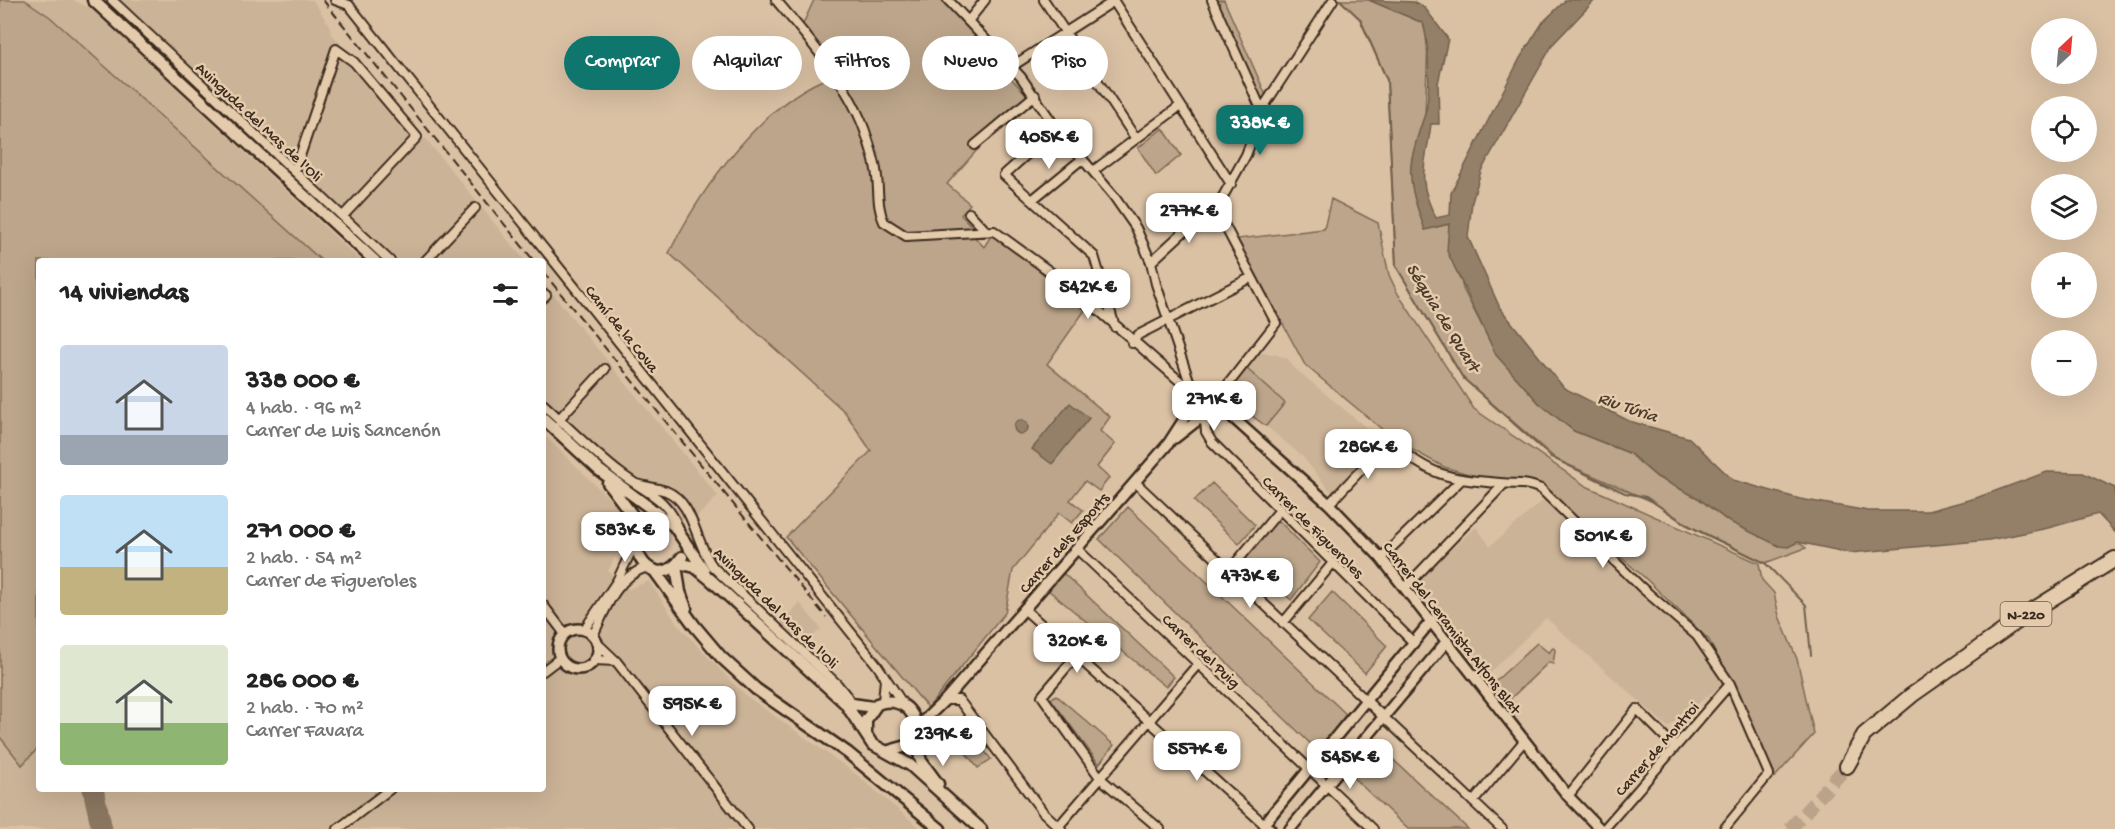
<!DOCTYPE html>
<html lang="es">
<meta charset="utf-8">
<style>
body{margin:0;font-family:"Gochi Hand",sans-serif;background:#f6f6f6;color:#222;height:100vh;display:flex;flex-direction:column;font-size:22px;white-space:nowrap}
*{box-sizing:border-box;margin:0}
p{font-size:20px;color:#767676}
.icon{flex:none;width:33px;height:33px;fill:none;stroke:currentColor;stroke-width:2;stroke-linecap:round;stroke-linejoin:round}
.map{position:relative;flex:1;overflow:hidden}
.panel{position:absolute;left:36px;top:258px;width:510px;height:534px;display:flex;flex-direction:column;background:#fff;border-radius:6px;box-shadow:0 6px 24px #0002}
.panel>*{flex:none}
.banner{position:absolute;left:564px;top:36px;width:570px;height:54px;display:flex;gap:12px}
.needle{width:39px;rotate:26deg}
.buttons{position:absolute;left:2031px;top:18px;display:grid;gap:12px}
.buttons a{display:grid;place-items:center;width:66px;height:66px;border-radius:50%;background:#fff;box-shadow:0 6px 24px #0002;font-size:30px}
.price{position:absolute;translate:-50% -51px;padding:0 14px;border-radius:12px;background:#fff;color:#222;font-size:20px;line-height:39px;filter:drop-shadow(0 2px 3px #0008)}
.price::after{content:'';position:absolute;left:50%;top:36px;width:18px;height:14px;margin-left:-9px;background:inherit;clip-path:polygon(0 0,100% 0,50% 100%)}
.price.selected{background:#0f766e;color:#fff}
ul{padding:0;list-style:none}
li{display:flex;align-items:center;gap:18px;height:150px;padding:0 24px}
li span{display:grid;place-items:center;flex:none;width:168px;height:120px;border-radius:6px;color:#555}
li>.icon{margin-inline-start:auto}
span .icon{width:72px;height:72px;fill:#fffc;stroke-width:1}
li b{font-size:26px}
h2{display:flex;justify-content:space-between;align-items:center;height:72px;padding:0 24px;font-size:26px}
.tag{padding:0 21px;border-radius:27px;background:#fff;box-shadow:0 6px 24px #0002;font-size:21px;line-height:54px}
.tag.selected{background:#0f766e;color:#fff}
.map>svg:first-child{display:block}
.built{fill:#cbb397}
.green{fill:#bca58a;stroke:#7c6854;stroke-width:1.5}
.water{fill:#948069;stroke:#705e4b;stroke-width:1.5}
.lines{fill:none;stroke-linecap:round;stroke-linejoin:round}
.stream{stroke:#705e4b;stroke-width:2}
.taxiway{stroke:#8a7661;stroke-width:21}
.trunk-tunnel{stroke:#baa389;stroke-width:14;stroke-dasharray:14 7;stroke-linecap:butt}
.minor-casing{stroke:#3b2a1e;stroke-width:12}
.tertiary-casing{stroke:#3b2a1e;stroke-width:14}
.secondary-casing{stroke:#3b2a1e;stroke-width:15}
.trunk-casing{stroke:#3b2a1e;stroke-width:18}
.minor{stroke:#e4cbac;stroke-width:8}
.tertiary{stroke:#e4cbac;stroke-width:9}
.secondary{stroke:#e4cbac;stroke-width:10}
.trunk{stroke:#e4cbac;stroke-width:14}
.rail{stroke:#3b2a1e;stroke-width:2;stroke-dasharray:9 4.5;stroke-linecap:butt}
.labels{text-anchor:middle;stroke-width:5;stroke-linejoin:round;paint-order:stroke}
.shield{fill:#e4cbac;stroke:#6e5a49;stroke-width:1.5}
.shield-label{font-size:15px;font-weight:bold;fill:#3b2a1e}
.street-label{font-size:16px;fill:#3b2a1e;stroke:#e4cbac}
.water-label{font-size:18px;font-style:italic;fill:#4d3b2d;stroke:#e4cbac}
</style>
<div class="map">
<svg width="2115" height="829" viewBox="0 0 2115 829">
<rect width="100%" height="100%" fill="#dac1a4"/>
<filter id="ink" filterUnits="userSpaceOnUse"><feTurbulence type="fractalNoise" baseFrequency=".0167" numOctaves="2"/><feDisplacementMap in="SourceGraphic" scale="12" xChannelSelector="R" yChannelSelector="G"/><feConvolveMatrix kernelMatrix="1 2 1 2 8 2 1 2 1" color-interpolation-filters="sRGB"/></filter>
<g filter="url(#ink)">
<path class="built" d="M25 0H73L92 9 361 261H322L50 17Z
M102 0H313L329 25 331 33 422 139H426L525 261H392L313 186Z
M543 282 718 496 690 524 612 470 543 405Z
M1258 353 1275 354 1288 359 1293 367 1381 440 1332 493 1302 456 1266 426 1285 403 1246 368Z
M543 434 615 504 625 521 626 528 621 545 608 571 629 589 649 581 678 625 732 682 748 697 856 774 921 829H0V737L22 765 39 747V789H543Z
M1546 498 1696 640 1724 683 1668 727 1546 618 1486 677 1415 582 1476 527 1490 546Z
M800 603 821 629 804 644 781 622Z"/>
<path class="green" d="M0 0H25L50 17 322 261H39V747L22 765 0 737Z
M814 0H943L966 23 1004 71 1026 94 1025 98 971 144 977 150 947 184 970 204 961 215 976 231 972 234 984 247 994 231 1085 310 1047 364 1110 417 1100 431 1115 444 1097 467 1109 478 1099 491 1085 481 1070 500 1083 510 1072 523 1059 513 1013 570 1005 613 928 708 786 537 871 451 845 412 669 253C701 189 763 100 833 76L860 111 802 26Z
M1212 0H1224L1268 100 1262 111Z
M1340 0H1369L1423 23 1428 42 1425 115 1412 158 1425 229 1449 224 1463 289 1497 355 1539 403 1574 431 1629 453 1657 477 1698 498 1728 521 1798 542 1806 548 1765 563 1698 531 1653 502 1557 460 1463 378 1396 266 1387 80 1360 19Z
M1163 128 1181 155 1156 176 1138 148Z
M1331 199 1378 223 1389 275 1398 294 1474 409 1586 486 1759 563 1762 580 1774 593 1779 616 1797 659 1814 734 1775 777 1709 640 1644 577 1541 489 1504 484 1444 467 1396 441 1305 365 1237 239 1324 229Z
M1246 368 1285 403 1266 426 1227 398 1226 390Z
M1212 483 1255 525 1239 544 1194 501Z
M1128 507 1347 715 1318 751 1099 539Z
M1278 520 1320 562 1291 600 1245 557Z
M1063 573 1174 677 1166 687 1048 590Z
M1332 592 1387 646 1365 673 1308 620Z
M1537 643 1549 653 1553 647 1555 650 1553 664 1549 662 1510 699 1514 703 1505 709 1489 687Z
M1056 695 1114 745 1099 764 1051 699Z
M960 721 991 759 978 768 948 731Z
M1371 739 1468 829H1408L1345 770Z"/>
<path class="water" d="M1369 0 1414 2 1425 8 1448 39 1438 83 1439 124H1431C1426 166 1415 177 1436 218L1450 215 1451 193 1520 58 1543 22 1566 0H1595L1553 44 1481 171 1472 202 1468 237 1500 308 1564 388 1629 421 1689 438 1733 480 1800 499 1868 511H1928L1976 498 2047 472 2083 473 2115 488V532L2098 514 2048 528 1989 540 1850 553 1798 542 1788 547 1779 546 1728 521 1698 498 1657 477 1629 453 1574 431 1539 403 1496 355 1447 251 1449 224 1425 230C1417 207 1407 183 1412 158 1415 144 1420 128 1425 114 1431 95 1429 43 1423 23Z
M1070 403 1089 418 1052 464 1032 449Z
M1014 427a7 7 0 1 1 14 0a7 7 0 1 1-14 0Z"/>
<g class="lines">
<path class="stream" d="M1340 0 1360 19 1387 80 1396 266 1463 378 1551 457 1625 493 1646 497 1685 524 1765 563 1806 605 1811 655"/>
<path class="taxiway" d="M93 789 102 829"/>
<path class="trunk-tunnel" d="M1790 829 1847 766"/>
<defs>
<path id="minor" d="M112 0 390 261
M335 0 349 5 877 665 903 704
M776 0C809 39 852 88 867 137 871 149 876 164 877 177 879 193 877 207 884 222L906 236 994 231 1074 289 1197 396
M948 0 1021 77 1056 128 1113 195 1136 228 1151 262 1156 284 1193 392
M1044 0 1136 139
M1113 0 1231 184
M1212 0 1262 111
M969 20 985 0
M1011 67 1114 1
M1056 128 1004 175 1094 256 1115 327
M975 145 1035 95
M295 171 336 49 354 62 417 137 343 216
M1093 171 1180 106
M1032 200 1082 159
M969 213 987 232
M425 261 475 208
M1151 262 1204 213 1216 209 1246 155 1266 103 1333 0
M543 298 546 295
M1132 343 1138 335 1250 278
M1215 401 1276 323 1216 209
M543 404C568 427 593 452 620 473 646 493 666 496 679 529
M559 419 605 369
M1205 421 1206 432 1212 442 1414 643
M1135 482 1502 829
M637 484C647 487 657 488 666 491 694 502 695 543 713 567L837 684 854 705
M1329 504 1388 441C1431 475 1445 479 1500 483 1519 485 1521 481 1541 489L1641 587 1697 636 1730 684 1769 774 1724 829
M1077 549 1373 829
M1381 558 1461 480
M1229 571 1279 511
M1405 588 1504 484
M543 605 565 634
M1024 609 1264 824
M1283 623 1332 564
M584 630 617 581 635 543
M593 636C606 608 616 577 647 567
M596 642 616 661 748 829
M1076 656 1042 696 1101 779 1160 829
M594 660 616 661
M543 671 560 658
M945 700H959L1043 812 1061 829
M883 701 885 679
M1568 796 1637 709 1674 746
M1473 802 1524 741
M1058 827 1198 664
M338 829 390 789
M1604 829 1730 684"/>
<path id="tertiary" d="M1216 412 1231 416 1329 504 1381 558 1568 796 1600 829
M1175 438 1198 420
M558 649a20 20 0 1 1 40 0a20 20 0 1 1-40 0Z
M915 729 945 700 1168 444 1190 410 1194 399 1207 395C1215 399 1219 407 1214 416L1205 421 1195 418 1190 410
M1270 829 1264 824 1432 620
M1290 829 1447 641"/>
<path id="secondary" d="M93 0 375 261
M543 418 599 470 674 526 704 570
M608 483 633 516 639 533
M666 522C606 516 649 606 682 557
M678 563 695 567 711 580 845 703 872 744 910 765 981 829
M676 565 680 592 686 608
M654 570 694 625 721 657 756 689 848 753 940 829
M845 703 873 707
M866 733V720L877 704C905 693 928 722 907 746L889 751
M914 735 921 761 938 784"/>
<path id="trunk" d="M1847 766 1864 735 1912 695 2033 610 2115 559"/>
</defs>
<use href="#minor" class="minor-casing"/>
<use href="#tertiary" class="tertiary-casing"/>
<use href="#secondary" class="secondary-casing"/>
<use href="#trunk" class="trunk-casing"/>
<use href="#minor" class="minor"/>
<use href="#tertiary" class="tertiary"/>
<use href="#secondary" class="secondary"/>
<use href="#trunk" class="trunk"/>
<path class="rail" d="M323 0 534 261
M543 272 826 617"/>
</g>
</g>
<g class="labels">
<rect class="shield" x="2000.5" y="602" width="51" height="24" rx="4.5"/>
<g class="shield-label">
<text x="2026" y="619">N-220</text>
</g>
<g class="street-label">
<text transform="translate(260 121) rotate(43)" y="6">Avinguda del Mas de l'Oli</text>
<text transform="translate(623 328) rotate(51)" y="6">Camí de la Cova</text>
<text transform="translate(1314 526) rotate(45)" y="6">Carrer de Figueroles</text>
<text transform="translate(1063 542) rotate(-49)" y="6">Carrer dels Esports</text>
<text transform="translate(777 607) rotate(44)" y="6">Avinguda del Mas de l'Oli</text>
<text transform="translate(1453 627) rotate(52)" y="6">Carrer del Ceramista Alfons Blat</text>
<text transform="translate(1202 650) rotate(43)" y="6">Carrer del Puig</text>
<text transform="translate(1656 748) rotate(-49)" y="6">Carrer de Montroi</text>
</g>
<g class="water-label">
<text transform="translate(1444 317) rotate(58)" y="6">Séquia de Quart</text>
<text transform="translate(1628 406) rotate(19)" y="6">Riu Túria</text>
</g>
</g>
</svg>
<div class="buttons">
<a><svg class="needle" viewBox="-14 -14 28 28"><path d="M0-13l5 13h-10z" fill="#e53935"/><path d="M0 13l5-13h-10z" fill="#767676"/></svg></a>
<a><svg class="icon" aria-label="locate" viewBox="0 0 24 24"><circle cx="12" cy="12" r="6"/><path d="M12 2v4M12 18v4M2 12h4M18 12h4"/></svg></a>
<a><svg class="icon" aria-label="layers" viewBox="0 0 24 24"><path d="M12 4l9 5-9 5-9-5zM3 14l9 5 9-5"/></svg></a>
<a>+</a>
<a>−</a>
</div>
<b class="price selected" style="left:1260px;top:156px">338K €</b>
<b class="price" style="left:1049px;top:170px">405K €</b>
<b class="price" style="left:1189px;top:244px">277K €</b>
<b class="price" style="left:1088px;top:320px">542K €</b>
<b class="price" style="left:1214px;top:432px">271K €</b>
<b class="price" style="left:1368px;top:480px">286K €</b>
<b class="price" style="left:625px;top:563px">583K €</b>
<b class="price" style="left:1603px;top:569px">501K €</b>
<b class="price" style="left:1250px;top:609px">473K €</b>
<b class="price" style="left:1077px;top:674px">320K €</b>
<b class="price" style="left:692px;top:737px">595K €</b>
<b class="price" style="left:943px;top:767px">239K €</b>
<b class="price" style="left:1197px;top:782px">557K €</b>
<b class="price" style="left:1350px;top:790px">545K €</b>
<div class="banner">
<a class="tag selected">Comprar</a>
<a class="tag">Alquilar</a>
<a class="tag">Filtros</a>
<a class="tag">Nuevo</a>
<a class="tag">Piso</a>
</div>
<section class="panel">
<h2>14 viviendas<svg class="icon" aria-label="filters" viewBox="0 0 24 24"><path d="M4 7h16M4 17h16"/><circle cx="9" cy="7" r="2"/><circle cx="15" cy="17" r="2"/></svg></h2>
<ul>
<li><span style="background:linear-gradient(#c9d6e8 75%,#9aa5b1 0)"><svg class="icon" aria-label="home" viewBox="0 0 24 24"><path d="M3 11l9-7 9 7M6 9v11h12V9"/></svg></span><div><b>338 000 €</b><p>4 hab. · 96 m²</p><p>Carrer de Luis Sancenón</p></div></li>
<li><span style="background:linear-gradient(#bfe0f5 60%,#c2b280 0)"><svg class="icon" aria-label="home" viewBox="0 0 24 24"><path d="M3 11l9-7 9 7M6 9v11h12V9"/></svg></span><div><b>271 000 €</b><p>2 hab. · 54 m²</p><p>Carrer de Figueroles</p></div></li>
<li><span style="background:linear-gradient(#dfe7d0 65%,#8fb573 0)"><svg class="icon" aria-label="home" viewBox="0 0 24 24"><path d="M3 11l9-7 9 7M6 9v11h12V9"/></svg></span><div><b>286 000 €</b><p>2 hab. · 70 m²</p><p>Carrer Favara</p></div></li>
</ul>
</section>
</div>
